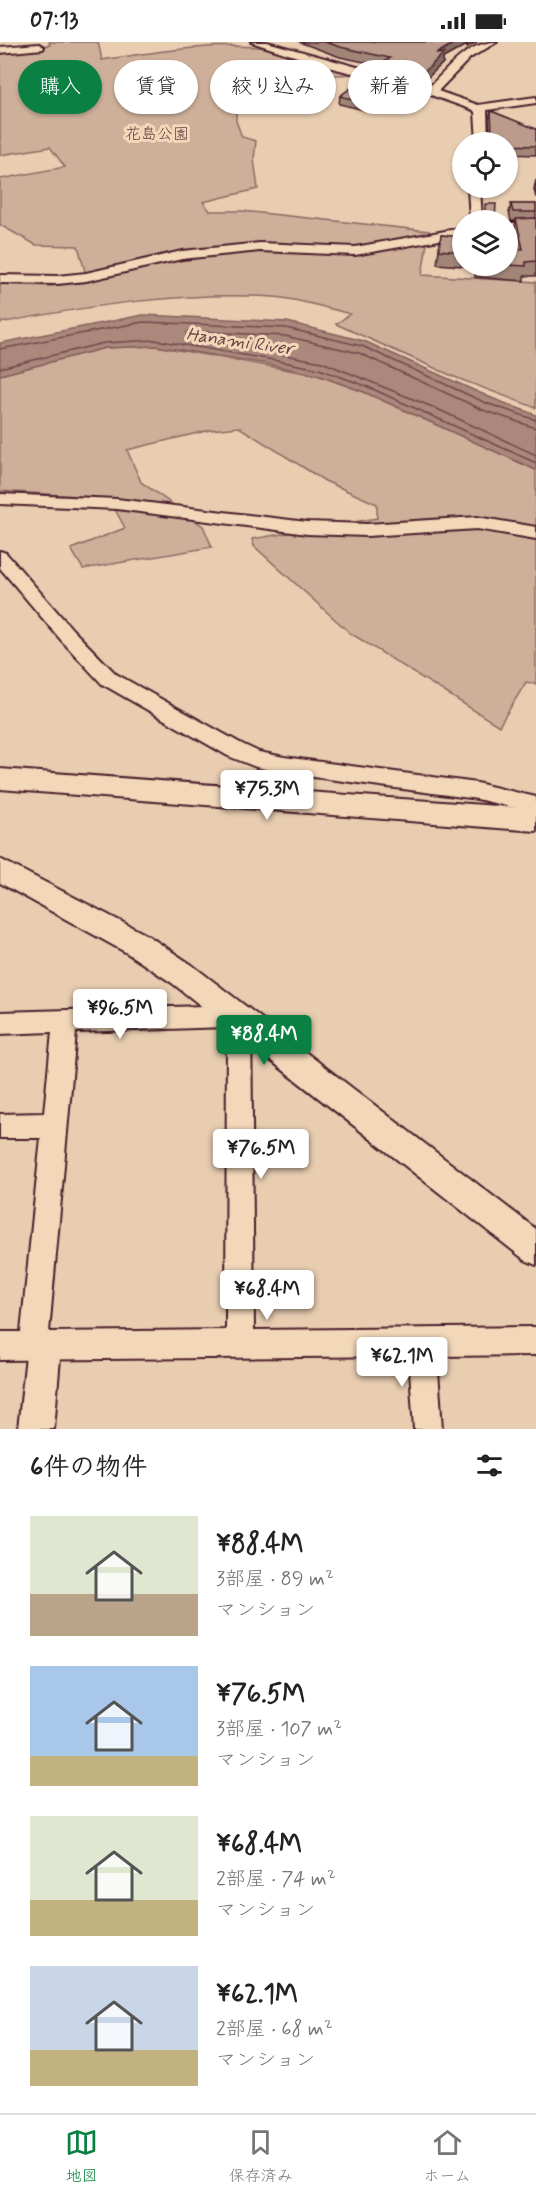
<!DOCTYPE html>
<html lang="ja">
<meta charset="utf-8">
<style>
body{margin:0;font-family:Mynerve,"Klee One",sans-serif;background:#f6f6f6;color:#222;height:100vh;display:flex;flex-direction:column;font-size:22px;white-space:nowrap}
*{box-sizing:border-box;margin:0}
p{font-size:20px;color:#767676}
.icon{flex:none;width:33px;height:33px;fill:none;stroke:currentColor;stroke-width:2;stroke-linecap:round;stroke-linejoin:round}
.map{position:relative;height:1387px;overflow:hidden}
.sheet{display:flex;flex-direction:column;background:#fff;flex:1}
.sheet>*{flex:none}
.hud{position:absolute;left:18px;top:18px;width:501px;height:54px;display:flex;gap:12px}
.fabs{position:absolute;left:452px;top:90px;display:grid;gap:12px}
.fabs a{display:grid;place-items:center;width:66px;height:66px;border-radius:50%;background:#fff;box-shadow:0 2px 4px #0004;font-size:30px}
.price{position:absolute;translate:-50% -51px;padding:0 14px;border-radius:6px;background:#fff;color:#222;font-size:20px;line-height:39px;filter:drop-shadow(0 2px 3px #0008)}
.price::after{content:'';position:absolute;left:50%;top:36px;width:18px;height:14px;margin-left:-9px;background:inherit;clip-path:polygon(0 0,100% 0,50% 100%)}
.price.current{background:#0b8043;color:#fff}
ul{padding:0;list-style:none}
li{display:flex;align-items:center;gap:18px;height:150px;padding:0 30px}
li span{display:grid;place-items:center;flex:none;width:168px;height:120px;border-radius:0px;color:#555}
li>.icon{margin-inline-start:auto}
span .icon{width:72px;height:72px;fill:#fffc;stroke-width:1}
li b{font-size:26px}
h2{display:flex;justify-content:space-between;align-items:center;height:72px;padding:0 30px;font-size:26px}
.tag{padding:0 21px;border-radius:27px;background:#fff;box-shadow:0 2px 4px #0004;font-size:21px;line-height:54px}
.tag.current{background:#0b8043;color:#fff}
.status{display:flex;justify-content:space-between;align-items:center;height:42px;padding:0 30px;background:#fff;direction:ltr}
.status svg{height:16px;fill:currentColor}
.tab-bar{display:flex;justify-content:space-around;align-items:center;height:84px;border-top:2px solid #e0e0e0;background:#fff;font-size:16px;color:#767676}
.tab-bar a{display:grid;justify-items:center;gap:3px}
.tab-bar .current{color:#0b8043}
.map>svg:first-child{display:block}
.green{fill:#ceb09a;stroke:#8c6862;stroke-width:1.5}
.water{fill:#aa887b;stroke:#845e5b;stroke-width:1.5}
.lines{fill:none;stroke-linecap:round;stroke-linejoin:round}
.shore{stroke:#70494b;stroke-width:1.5}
.minor-casing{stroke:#4a1f2b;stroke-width:4}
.tertiary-casing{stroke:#4a1f2b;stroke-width:4}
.minor{fill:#f2d8b9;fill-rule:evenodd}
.tertiary{fill:#f2d8b9;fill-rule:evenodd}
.wall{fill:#a18678;stroke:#4a1f2b;stroke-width:1.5}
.shaded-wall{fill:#836d62;stroke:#4a1f2b;stroke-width:1.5}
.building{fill:#bb9c8c;stroke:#4a1f2b;stroke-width:1.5}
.labels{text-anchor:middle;stroke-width:6;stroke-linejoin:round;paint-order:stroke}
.far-park-label{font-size:16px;fill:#643c41;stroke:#f2d8b9}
.far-water-label{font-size:18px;font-style:italic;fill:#673e43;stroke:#f2d8b9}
</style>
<div class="status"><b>07:13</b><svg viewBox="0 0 49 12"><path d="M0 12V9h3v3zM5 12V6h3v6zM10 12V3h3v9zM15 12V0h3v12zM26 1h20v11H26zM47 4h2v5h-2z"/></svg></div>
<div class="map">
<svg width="536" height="1387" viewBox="0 0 536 1387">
<rect width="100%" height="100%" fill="#e8cdb1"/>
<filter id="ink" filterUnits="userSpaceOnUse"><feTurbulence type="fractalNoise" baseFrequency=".0167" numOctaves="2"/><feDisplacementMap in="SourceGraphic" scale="12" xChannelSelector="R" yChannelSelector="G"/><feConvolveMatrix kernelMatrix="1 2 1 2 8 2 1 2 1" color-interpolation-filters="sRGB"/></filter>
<g filter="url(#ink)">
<path class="green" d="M49 0H98L102 18C153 10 216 0 267 6 297 11 327 24 356 32L253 37 232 43 244 62 236 70V79L242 95 256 99 254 117 258 147 203 160 210 169H242L429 189 422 233 536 240V366L457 336 336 282 350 272C326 266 299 257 274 255 184 249 88 264 0 281V242L50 244 88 240 78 204 36 203 0 183V137L65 125 50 105 0 113V9L50 3Z
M156 304 317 333 364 350 536 428V642L526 640 499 684 350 591 254 504 252 497 377 476V462L325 439 239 385 210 388 127 408 141 440 203 484 212 505 83 527 71 507 125 486 109 456 0 449V333L105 306Z"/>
<path class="water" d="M143 273 287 280 364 299 489 355 536 373V428L364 350 317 333 267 322 156 304 105 306 0 333V301Z"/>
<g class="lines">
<path class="shore" d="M0 307 143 280 286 286 362 304 486 361 536 378
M0 326 104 301 155 298 268 317 319 327 366 344 536 421
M536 386 483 368 359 311 285 294 189 289 186 291 188 295 322 320 435 366 536 413"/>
<defs>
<path id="minor" d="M251 0H267L429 45C449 26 467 0 497 0L470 16 438 49 478 63 536 55V61L487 68 488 100H477L475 70 473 68 411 46 328 25Z
M39 2 44 5 43 7 0 11V5Z
M468 146H480L482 178H470Z
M507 181H536V189H507Z
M462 186V194L355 213 260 209 182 217 86 239 57 242 0 241V233L57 234 86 231 182 209 260 201 355 205Z
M0 452 117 457 307 480 367 482 477 475 536 485V497L477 487 367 494 307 492 117 467 0 462Z
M0 509 6 511 73 588 116 632 242 702 259 710 284 715 477 741 536 755V771L477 757 284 731 256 725 228 714 102 642 61 598 0 526Z
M239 963 247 966 251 974 254 1288 536 1285V1313L437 1314 442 1387H414L409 1314 0 1318V1290H21L41 1096H0V1072L44 1071 52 990 0 992V970ZM227 985 226 1288 49 1290 76 990Z"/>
<path id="tertiary" d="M0 727 536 767V789L0 747Z
M0 817 147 893 192 923 536 1187V1223L525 1218 172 941 127 911 0 841Z
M44 1287 56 1292 61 1304 54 1387H18L27 1304 32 1292Z"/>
</defs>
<use href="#minor" class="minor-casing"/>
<use href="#tertiary" class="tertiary-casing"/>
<use href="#minor" class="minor"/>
<use href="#tertiary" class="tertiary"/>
</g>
<path class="wall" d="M299 0H477L467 5V3L443 16V21L422 41 383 30 384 24 340 15Z
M372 31 414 49 407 56 385 50 364 68 339 62 340 54Z
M491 69 536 87V113L507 112V100H485L486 94 490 92 489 77Z
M536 138V156L534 147Z
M511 162H536V234H524V239L475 235V225L437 222 441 193 462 195V224H507V206L517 207 514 191 516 179H511L509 170Z"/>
<path class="shaded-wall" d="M456 0H467V3L443 16V21L422 41 423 31 436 12Z
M468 0H477L467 5Z
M414 42V49L407 56 408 48Z
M385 43V50L364 68V61Z"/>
<path class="building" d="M325 0H456L436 12 444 11 423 31 384 20 390 16 340 5Z
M372 31 414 42 408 48 385 43 364 61 340 54Z
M491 69 536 87V104L507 103V100H486V94L492 91Z
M485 162H496L495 177 481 178V173L485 170Z
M511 162H536V170H513Z
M536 176V219L526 220V224L507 223V206L523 207 516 177Z
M441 193 462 195V210L439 208Z"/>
</g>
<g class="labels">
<g class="far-park-label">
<text x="157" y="97">花島公園</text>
</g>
<g class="far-water-label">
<text transform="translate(240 299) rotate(8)" y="6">Hanami River</text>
</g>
</g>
</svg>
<div class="fabs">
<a><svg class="icon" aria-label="locate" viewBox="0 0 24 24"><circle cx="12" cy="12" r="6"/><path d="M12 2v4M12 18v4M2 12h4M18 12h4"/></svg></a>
<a><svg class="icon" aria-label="layers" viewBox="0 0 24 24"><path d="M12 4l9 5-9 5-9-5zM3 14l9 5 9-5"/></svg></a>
</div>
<b class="price" style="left:267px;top:779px">¥75.3M</b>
<b class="price" style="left:120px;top:998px">¥96.5M</b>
<b class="price current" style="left:264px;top:1024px">¥88.4M</b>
<b class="price" style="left:261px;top:1138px">¥76.5M</b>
<b class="price" style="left:267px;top:1279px">¥68.4M</b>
<b class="price" style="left:402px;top:1346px">¥62.1M</b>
<div class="hud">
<a class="tag current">購入</a>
<a class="tag">賃貸</a>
<a class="tag">絞り込み</a>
<a class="tag">新着</a>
</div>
</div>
<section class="sheet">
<h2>6件の物件<svg class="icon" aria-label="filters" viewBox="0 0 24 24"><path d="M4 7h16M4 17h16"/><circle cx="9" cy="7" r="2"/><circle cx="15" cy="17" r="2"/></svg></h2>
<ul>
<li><span style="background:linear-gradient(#dfe7d0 65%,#b9a48a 0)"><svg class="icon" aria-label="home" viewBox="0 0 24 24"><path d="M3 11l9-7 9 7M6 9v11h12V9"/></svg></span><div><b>¥88.4M</b><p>3部屋 · 89 m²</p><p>マンション</p></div></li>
<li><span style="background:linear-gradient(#a9c7e8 75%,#c2b280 0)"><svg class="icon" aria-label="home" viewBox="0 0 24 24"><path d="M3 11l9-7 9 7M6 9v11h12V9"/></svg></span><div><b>¥76.5M</b><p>3部屋 · 107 m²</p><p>マンション</p></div></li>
<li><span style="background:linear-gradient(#dfe7d0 70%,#c2b280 0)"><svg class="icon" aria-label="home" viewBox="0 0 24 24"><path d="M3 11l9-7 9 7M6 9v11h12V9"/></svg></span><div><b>¥68.4M</b><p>2部屋 · 74 m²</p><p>マンション</p></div></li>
<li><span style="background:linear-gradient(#c9d6e8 70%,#c2b280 0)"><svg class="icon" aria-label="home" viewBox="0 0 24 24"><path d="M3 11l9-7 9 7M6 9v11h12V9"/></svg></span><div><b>¥62.1M</b><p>2部屋 · 68 m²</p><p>マンション</p></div></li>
</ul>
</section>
<nav class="tab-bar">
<a class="current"><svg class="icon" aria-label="map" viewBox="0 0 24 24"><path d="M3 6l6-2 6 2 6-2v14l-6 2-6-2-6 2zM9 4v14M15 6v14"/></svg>地図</a>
<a><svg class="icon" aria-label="saved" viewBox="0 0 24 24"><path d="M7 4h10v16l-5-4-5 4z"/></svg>保存済み</a>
<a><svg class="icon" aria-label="home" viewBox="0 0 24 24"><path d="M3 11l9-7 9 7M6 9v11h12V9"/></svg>ホーム</a>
</nav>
